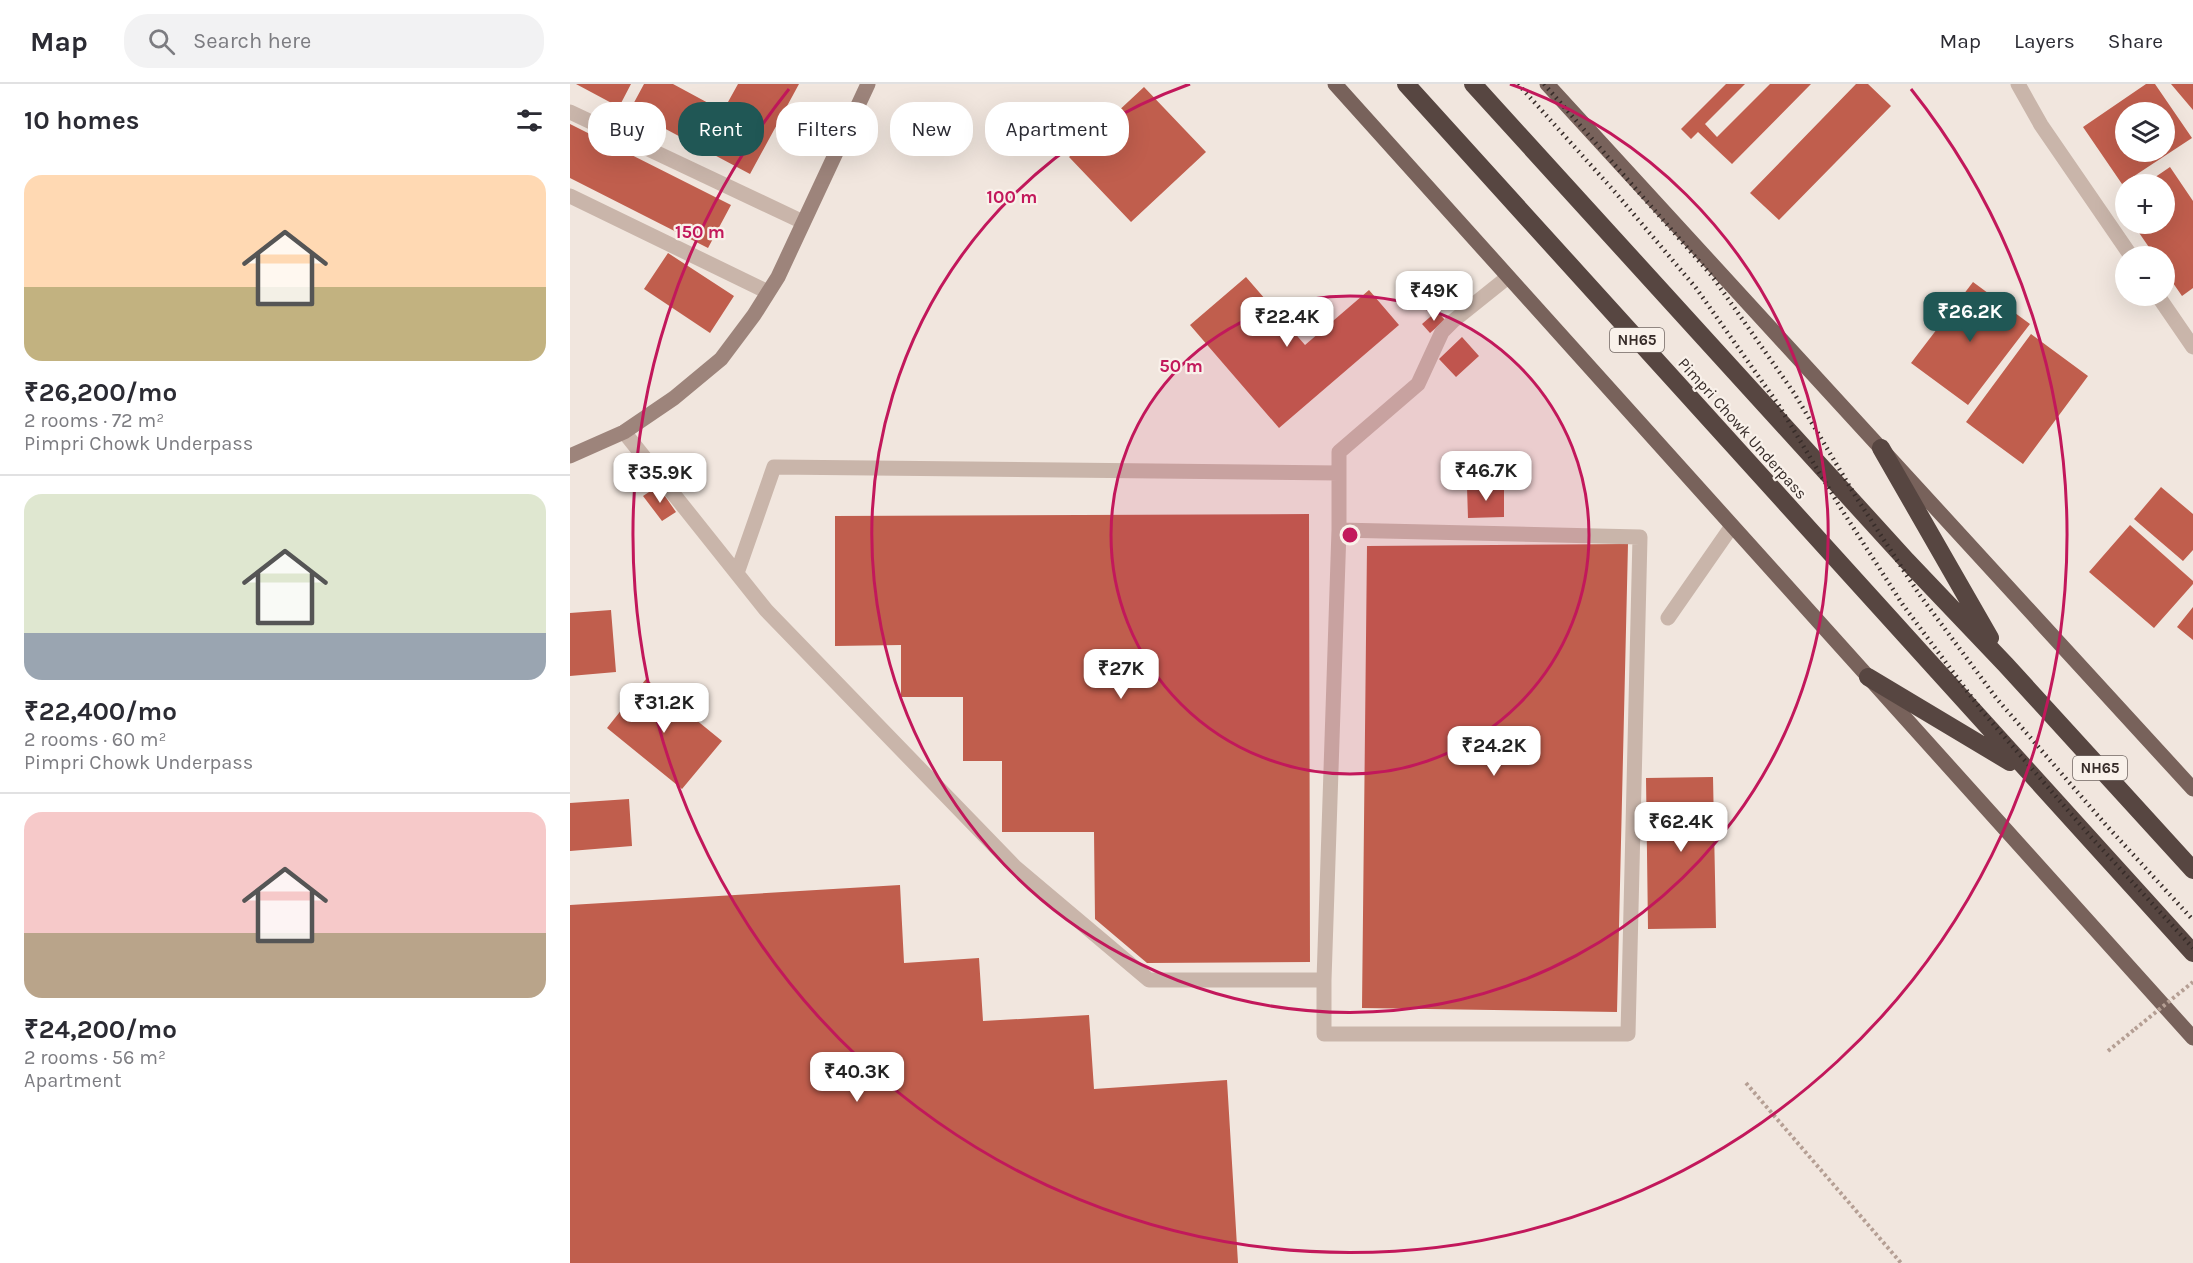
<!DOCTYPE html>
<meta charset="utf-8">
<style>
body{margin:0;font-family:Karla,sans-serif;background:#f2f2f3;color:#2b2b33;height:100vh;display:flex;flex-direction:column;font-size:22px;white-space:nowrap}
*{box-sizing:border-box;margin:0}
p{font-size:20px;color:#7c7c81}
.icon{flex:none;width:33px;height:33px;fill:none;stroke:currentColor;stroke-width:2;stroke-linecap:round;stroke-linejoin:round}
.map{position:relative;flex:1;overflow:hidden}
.side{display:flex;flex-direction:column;background:#fff;width:570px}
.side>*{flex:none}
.banner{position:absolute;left:18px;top:18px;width:570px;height:54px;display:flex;gap:12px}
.controls{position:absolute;left:1545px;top:18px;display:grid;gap:12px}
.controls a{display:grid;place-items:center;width:60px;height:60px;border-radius:50%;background:#fff;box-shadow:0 6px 24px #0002;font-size:30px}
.price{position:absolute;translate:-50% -51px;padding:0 14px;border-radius:12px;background:#fff;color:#222;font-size:20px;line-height:39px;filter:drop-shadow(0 2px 3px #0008)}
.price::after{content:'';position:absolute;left:50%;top:36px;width:18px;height:14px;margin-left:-9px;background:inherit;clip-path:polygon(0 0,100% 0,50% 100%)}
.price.active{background:#205755;color:#fff}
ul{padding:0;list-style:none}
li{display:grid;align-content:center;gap:12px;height:318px;padding:0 24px}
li+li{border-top:2px solid #e1e1e2}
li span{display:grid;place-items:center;height:186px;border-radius:18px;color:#555}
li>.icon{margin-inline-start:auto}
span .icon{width:108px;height:108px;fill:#fffc;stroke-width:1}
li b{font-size:26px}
h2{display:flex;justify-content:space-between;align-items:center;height:72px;padding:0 24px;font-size:26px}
.chip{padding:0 21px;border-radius:24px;background:#fff;box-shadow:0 6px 24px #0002;font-size:21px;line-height:54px}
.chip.active{background:#205755;color:#fff}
header{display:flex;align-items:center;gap:36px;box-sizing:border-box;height:84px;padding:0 30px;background:#fff;border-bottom:2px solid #e1e1e2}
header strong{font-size:28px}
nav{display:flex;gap:33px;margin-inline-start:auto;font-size:21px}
.search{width:420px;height:54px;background:#f2f2f3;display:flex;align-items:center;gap:15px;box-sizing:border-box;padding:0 21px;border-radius:24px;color:#7c7c81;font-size:22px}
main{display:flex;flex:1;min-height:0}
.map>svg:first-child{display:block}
.building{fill:#c05e4d;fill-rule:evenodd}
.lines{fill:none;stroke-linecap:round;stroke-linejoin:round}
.path{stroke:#b59f94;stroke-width:4;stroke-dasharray:3 3;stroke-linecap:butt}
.lane{stroke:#c9b5aa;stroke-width:15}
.street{stroke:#c9b5aa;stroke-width:15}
.secondary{stroke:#9d847b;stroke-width:15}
.primary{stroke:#78625b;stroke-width:15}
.highway{stroke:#574641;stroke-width:18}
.rail{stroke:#372c29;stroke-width:4.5;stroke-dasharray:1.5 4.5;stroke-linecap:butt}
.path-bridge{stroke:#b59f94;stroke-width:4;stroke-dasharray:3 3;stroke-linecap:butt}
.ring{fill:none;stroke:#c2185b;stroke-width:3}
.labels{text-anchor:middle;stroke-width:4.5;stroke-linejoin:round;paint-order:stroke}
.shield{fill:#f9f1ea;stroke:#716763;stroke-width:1.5}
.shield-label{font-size:15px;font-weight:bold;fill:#372c29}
.street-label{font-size:16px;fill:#372c29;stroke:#f9f1ea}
.centre{fill:#c2185b;stroke:#f9f1ea;stroke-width:3}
.ring-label{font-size:18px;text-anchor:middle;font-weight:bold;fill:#c2185b;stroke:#f9f1ea;stroke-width:4.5;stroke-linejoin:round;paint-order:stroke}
</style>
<header>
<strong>Map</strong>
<div class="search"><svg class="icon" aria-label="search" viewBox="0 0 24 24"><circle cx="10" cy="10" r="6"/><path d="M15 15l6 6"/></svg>Search here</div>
<nav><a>Map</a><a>Layers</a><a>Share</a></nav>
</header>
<main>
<section class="side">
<h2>10 homes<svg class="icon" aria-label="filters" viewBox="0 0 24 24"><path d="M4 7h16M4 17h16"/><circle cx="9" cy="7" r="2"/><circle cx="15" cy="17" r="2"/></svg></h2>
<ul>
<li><span style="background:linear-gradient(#ffd9b3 60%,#c2b280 0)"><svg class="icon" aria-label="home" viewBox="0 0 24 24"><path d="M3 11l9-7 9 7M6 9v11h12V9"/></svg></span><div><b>₹26,200/mo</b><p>2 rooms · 72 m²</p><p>Pimpri Chowk Underpass</p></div></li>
<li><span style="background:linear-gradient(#dfe7d0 75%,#9aa5b1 0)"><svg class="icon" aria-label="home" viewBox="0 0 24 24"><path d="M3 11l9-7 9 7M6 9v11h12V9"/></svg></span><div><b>₹22,400/mo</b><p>2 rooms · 60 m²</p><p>Pimpri Chowk Underpass</p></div></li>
<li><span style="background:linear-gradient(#f6c9c9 65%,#b9a48a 0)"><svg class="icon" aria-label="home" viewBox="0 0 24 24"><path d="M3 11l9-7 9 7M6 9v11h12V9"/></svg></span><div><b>₹24,200/mo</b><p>2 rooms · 56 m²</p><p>Apartment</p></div></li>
</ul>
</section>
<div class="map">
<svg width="1623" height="1179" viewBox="0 0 1623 1179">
<rect width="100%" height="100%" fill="#f1e6de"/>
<path class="building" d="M6 0H61L49 23Z
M74 0H103L153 27 168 0H229L180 90 60 26Z
M1156 0H1175L1135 40 1147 53 1200 0H1241L1162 80 1128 48 1121 55 1111 45Z
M1286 0H1298L1321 22 1209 136 1180 109Z
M1576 0H1585L1622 54 1552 100 1513 43ZM1556 28H1594V68H1556Z
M1601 0H1623V26Z
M574 3 636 68 561 138 499 73Z
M0 40 161 121 138 164 0 94Z
M1600 83 1623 117V204L1612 212 1594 186V172H1585L1563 140H1594V100H1575Z
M98 169 164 212 140 249 74 205Z
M676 193 735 261 799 206 829 241 709 344 620 241Z
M1403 198 1460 240 1398 321 1341 279Z
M867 227 875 236 860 249 852 240Z
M1461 250 1518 292 1453 380 1396 338Z
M892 253 909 272 886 293 869 275Z
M934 401V433L898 434 897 403Z
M88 402 106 428 92 437 73 412Z
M1591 403 1623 430V466L1613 477 1564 435Z
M739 430 740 878 577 879 525 835 524 748H432V677H393V613H331V561L265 562V432Z
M1560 441 1623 497V500L1584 544 1519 488Z
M1058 460 1047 928 792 924 797 462Z
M1623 523V556L1607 543Z
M41 526 46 588 0 592V529Z
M76 595 152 657 112 705 37 644Z
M1143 693 1146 844 1078 845 1076 694Z
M59 715 62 762 0 767V719Z
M330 801 334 879 409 874 413 937 519 931 524 1005 657 996 668 1179H0V821Z"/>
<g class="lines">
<path class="path" d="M1538 967 1565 945
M1176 999 1331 1179"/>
<path class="lane" d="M0 28 233 138
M0 112 198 208
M54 348 196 526 445 783 579 896H754V950H1058L1070 453 769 446V368L848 300 872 248 883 237 938 193
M167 489 204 383 769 389
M1098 534 1162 442
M754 896 769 446"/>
<path class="street" d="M1448 0 1471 41 1561 172
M1588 212 1623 263"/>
<path class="secondary" d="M0 372 54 348 104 314 151 275 184 231 208 193 298 0"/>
<path class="primary" d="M765 0 1623 954
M977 0 1623 705"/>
<path class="highway" d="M836 0 1623 869
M903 0 1337 477 1436 581 1623 786
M1311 364 1420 554
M1298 593 1440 678"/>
<path class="rail" d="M948 0 1045 108 1126 204 1208 320 1270 423 1333 521 1412 627 1521 753 1623 864
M974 0 1142 192 1224 309 1286 413 1349 510 1427 615 1536 741 1623 836"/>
<path class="path-bridge" d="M1565 945 1623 898"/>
</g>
<circle cx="780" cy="451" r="239" fill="#c2185b" fill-opacity=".12"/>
<g class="ring">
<circle cx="780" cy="451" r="239"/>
<path d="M940 0A478 478 0 1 1 620 0"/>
<path d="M1341 5A717 717 0 1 1 219 5"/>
</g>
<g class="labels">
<g class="shield">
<rect x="1040" y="244" width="54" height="24" rx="4.5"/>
<rect x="1503" y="672" width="54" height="24" rx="4.5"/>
</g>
<g class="shield-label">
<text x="1067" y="261">NH65</text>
<text x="1530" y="689">NH65</text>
</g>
<g class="street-label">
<text transform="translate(1173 344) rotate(48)" y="6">Pimpri Chowk Underpass</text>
</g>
</g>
<circle cx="780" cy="451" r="9" class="centre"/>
<g class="ring-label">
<text x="442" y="119">100 m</text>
<text x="130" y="154">150 m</text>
<text x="611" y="288">50 m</text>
</g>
</svg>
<div class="controls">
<a><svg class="icon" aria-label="layers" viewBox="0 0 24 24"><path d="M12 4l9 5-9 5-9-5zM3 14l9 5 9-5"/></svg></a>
<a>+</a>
<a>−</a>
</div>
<b class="price" style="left:864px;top:238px">₹49K</b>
<b class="price active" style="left:1400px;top:259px">₹26.2K</b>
<b class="price" style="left:717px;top:264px">₹22.4K</b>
<b class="price" style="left:916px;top:418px">₹46.7K</b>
<b class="price" style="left:90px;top:420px">₹35.9K</b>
<b class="price" style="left:551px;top:616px">₹27K</b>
<b class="price" style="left:94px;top:650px">₹31.2K</b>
<b class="price" style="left:924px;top:693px">₹24.2K</b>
<b class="price" style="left:1111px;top:769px">₹62.4K</b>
<b class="price" style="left:287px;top:1019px">₹40.3K</b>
<div class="banner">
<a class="chip">Buy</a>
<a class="chip active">Rent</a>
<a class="chip">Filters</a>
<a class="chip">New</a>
<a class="chip">Apartment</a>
</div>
</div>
</main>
